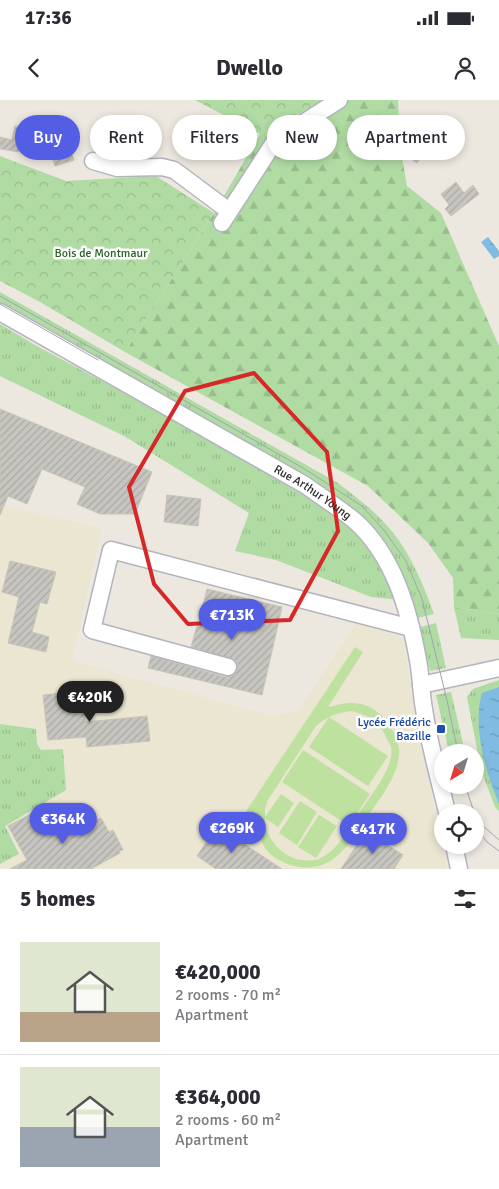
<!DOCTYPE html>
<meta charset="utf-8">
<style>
body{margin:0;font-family:Signika,sans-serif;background:#f2f2f3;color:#2b2b33;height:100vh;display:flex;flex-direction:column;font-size:19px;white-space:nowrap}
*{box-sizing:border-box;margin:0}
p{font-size:16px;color:#7c7c81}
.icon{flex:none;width:28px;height:28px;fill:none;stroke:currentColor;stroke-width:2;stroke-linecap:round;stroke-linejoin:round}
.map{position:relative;height:769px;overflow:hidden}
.drawer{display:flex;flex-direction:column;background:#fff;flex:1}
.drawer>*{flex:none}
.banner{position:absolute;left:15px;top:15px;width:470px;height:45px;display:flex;gap:10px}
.needle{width:32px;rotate:218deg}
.controls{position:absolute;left:434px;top:644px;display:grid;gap:10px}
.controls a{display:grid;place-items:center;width:50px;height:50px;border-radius:50%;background:#fff;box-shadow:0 2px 8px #0003;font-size:25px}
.price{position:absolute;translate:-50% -42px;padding:0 11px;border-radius:18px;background:#545ee5;color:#fff;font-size:16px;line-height:32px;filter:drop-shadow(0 1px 2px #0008)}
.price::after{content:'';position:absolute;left:50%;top:30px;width:15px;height:11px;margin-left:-8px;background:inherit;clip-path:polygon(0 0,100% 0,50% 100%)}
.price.selected{background:#222;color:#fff}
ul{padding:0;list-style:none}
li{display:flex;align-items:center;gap:15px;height:125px;padding:0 20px}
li+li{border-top:1px solid #e1e1e2}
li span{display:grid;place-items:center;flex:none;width:140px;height:100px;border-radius:0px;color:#555}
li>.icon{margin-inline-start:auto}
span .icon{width:60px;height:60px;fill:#fffc;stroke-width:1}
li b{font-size:21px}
h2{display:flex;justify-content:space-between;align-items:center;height:60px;padding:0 20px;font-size:21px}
.chip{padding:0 18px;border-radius:22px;background:#fff;box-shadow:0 2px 8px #0003;font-size:18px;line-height:45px}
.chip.selected{background:#545ee5;color:#fff}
.status{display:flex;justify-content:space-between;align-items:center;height:35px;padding:0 25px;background:#fff;direction:ltr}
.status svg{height:14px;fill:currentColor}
header{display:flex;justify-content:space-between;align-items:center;height:65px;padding:0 20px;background:#fff;font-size:22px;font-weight:700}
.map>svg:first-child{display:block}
.education{fill:#ebe6d2}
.grass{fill:url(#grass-tufts)}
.forest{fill:url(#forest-firs)}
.park{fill:url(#park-crowns)}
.pitch{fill:#bee1a0;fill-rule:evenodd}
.water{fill:url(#water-ripples)}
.building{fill:url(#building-hatch);stroke:#c7c4b9}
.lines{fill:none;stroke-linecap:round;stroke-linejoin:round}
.minor-casing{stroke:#b3b4be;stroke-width:19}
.minor{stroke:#fff;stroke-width:16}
.tram{stroke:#a3a3b3;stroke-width:1}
.marked{fill:none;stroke:#d62828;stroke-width:4;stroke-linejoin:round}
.transit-dot{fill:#1a4fb4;stroke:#fff;stroke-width:2}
.labels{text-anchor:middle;stroke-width:5;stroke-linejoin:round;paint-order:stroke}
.park-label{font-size:12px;fill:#296124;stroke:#fff}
.street-label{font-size:12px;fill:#2c2c2c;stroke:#fff}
.transit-label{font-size:12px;fill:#164399;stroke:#fff;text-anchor:end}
</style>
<div class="status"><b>17:36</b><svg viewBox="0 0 49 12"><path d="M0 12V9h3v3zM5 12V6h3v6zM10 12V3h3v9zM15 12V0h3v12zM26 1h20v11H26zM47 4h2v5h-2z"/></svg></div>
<header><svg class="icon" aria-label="back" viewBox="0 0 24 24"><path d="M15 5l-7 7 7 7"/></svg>Dwello<svg class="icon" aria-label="person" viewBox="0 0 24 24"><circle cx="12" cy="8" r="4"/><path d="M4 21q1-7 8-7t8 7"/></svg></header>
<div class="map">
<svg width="499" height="769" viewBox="0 0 499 769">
<defs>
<pattern id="grass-tufts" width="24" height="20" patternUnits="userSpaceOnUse" patternTransform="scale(1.25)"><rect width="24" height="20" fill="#b0dba3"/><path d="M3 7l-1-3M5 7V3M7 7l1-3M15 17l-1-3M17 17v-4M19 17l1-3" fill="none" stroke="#98bc8c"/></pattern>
<pattern id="forest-firs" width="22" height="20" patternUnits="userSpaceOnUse" patternTransform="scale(1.25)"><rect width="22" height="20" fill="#b0dba3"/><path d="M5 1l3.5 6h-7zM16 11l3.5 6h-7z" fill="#98bc8c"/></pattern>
<pattern id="park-crowns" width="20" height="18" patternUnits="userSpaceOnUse" patternTransform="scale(1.25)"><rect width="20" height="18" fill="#b0dba3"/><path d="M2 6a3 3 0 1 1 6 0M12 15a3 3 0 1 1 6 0" fill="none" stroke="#98bc8c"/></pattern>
<pattern id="water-ripples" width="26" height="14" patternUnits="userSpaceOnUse" patternTransform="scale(1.25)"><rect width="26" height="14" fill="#80bce1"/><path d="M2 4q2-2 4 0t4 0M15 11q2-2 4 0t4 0" fill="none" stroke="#6999b7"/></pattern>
<pattern id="building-hatch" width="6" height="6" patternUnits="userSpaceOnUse" patternTransform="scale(1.25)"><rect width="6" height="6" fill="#c7c5bf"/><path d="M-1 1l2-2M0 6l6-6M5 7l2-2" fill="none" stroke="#aba9a4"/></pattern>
</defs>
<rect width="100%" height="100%" fill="#ece8e0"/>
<path class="education" d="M0 404 102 429 73 556 79 563 272 616 299 610 356 523 402 537 422 647 447 769H0V764L18 754 5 726 41 650 37 644 35 629 0 624Z"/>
<path class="grass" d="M0 192 338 383C356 397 375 411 390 429 411 454 423 484 434 514L413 519 363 424 0 208Z
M0 224 35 245 182 324 322 406 354 430 382 465 399 500 371 497 276 460 235 451 249 413 124 336 0 276Z
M454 507 499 514V540L461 538Z
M436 523 446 568 430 571 420 527Z
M499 580V711L495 707 481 670 467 597 473 589Z
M451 592 465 652H449L436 595Z
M0 624 36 629 37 644 41 650 63 649 66 690 5 726 19 754 0 764Z"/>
<path class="forest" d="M327 0H398L400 45 407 86 441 113 499 246V514L454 507 453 478 428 443 368 386 125 252 214 113 260 34Z"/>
<path class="park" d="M195 0H325L260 34Z
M0 56 66 81 156 76 214 113 125 252 40 202 0 181Z"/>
<path class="pitch" d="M355 547 363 552 328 607C336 606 345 602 354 603 377 604 395 626 399 648 400 653 398 661 397 666 391 686 377 702 366 719 354 736 343 757 322 765 310 769 296 768 285 763 262 753 260 740 257 718L242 738 233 731ZM351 611C368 615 379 621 386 637 387 640 390 644 391 647 395 667 370 696 360 712 349 728 339 749 321 758 308 764 288 759 278 748 271 739 264 731 265 718L278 727 294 703 281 694 265 717V708L268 700 316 626C327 616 337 613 351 611Z
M329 617 388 656 368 686 309 647Z
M303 650 370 694 349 726 282 682Z
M300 701 317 712 297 745 279 733Z
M319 715 337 726 316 758 298 747Z"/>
<path class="water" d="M488 137 499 151V156L494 159 481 142Z
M499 587V704C486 672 472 627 482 593Z"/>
<path class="building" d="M421 25 435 34 417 63 404 54Z
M15 26 59 32 58 38 63 39 62 44 71 51 74 60 55 66 52 57 0 49V37L12 40Z
M456 82 464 93 473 85 479 94 451 116 445 109 449 105 441 94Z
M0 309 152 372 135 414H100L77 404 85 387 42 369 27 404 8 396 0 415Z
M167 395 201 399 198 426 164 422Z
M10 461 56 472 47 504 40 502 32 532 49 537 46 552 8 543 19 497 2 492Z
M207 489 282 507 262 595 148 568 151 556 225 577 231 576 235 574 238 565 235 560 191 547 197 526H198Z
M82 591 85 622 147 616 150 641 87 647 86 637 48 640 43 595Z
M42 708 60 740 101 718 109 732 113 730 123 750 119 751 120 753 91 769H10L27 760 8 726Z
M217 726 282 769H216L197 756Z
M366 731 403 755 394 769H341Z"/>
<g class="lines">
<defs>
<g id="minor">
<path d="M93 61 117 68 162 67 174 70 229 111"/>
<path d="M222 123 275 41 339 0"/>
<path id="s1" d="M0 212 305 385C322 397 339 408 355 421 394 456 409 510 418 560 421 576 421 592 424 609 429 644 439 678 447 712"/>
<path d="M228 567 92 530 111 450 411 528"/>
<path d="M421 585 499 568"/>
<path d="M454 745 459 769"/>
</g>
</defs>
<use href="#minor" class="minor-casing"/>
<use href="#minor" class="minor"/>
<path class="tram" d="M0 196 303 368 362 406 383 429 406 461 422 499 446 596 458 652
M0 204 98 260
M465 685 474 712
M475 714 483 726 499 740
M475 727 487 742 499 751"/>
</g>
<path class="marked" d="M254 273 327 352 338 431 290 520 188 524 154 484 129 387 185 291Z"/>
<rect class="transit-dot" x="436" y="624" width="10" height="10" rx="2.5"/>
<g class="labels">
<g class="park-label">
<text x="101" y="157">Bois de Montmaur</text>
</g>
<g class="street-label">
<text dy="4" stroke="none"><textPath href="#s1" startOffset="361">Rue Arthur Young</textPath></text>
</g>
<g class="transit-label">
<text x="431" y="626">Lycée Frédéric<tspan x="431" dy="14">Bazille</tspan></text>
</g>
</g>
</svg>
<div class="controls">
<a><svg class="needle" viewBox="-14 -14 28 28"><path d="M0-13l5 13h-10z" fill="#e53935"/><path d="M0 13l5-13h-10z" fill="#7c7c81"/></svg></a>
<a><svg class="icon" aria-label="locate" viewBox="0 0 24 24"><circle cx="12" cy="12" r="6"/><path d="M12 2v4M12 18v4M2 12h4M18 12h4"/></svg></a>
</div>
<b class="price" style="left:232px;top:541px">€713K</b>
<b class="price selected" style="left:90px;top:623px">€420K</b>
<b class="price" style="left:63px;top:745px">€364K</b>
<b class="price" style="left:232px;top:754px">€269K</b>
<b class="price" style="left:373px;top:755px">€417K</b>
<div class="banner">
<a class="chip selected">Buy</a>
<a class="chip">Rent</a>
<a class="chip">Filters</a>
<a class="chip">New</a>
<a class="chip">Apartment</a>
</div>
</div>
<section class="drawer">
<h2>5 homes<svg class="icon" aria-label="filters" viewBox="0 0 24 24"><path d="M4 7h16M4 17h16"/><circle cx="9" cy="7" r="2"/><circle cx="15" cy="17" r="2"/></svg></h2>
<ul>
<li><span style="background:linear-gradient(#dfe7d0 70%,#b9a48a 0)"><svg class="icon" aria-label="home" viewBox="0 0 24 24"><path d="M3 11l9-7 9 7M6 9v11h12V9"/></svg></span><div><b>€420,000</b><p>2 rooms · 70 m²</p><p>Apartment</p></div></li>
<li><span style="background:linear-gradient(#dfe7d0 60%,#9aa5b1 0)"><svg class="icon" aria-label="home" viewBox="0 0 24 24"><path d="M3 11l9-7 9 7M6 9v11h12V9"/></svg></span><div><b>€364,000</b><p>2 rooms · 60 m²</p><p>Apartment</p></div></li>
</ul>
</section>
